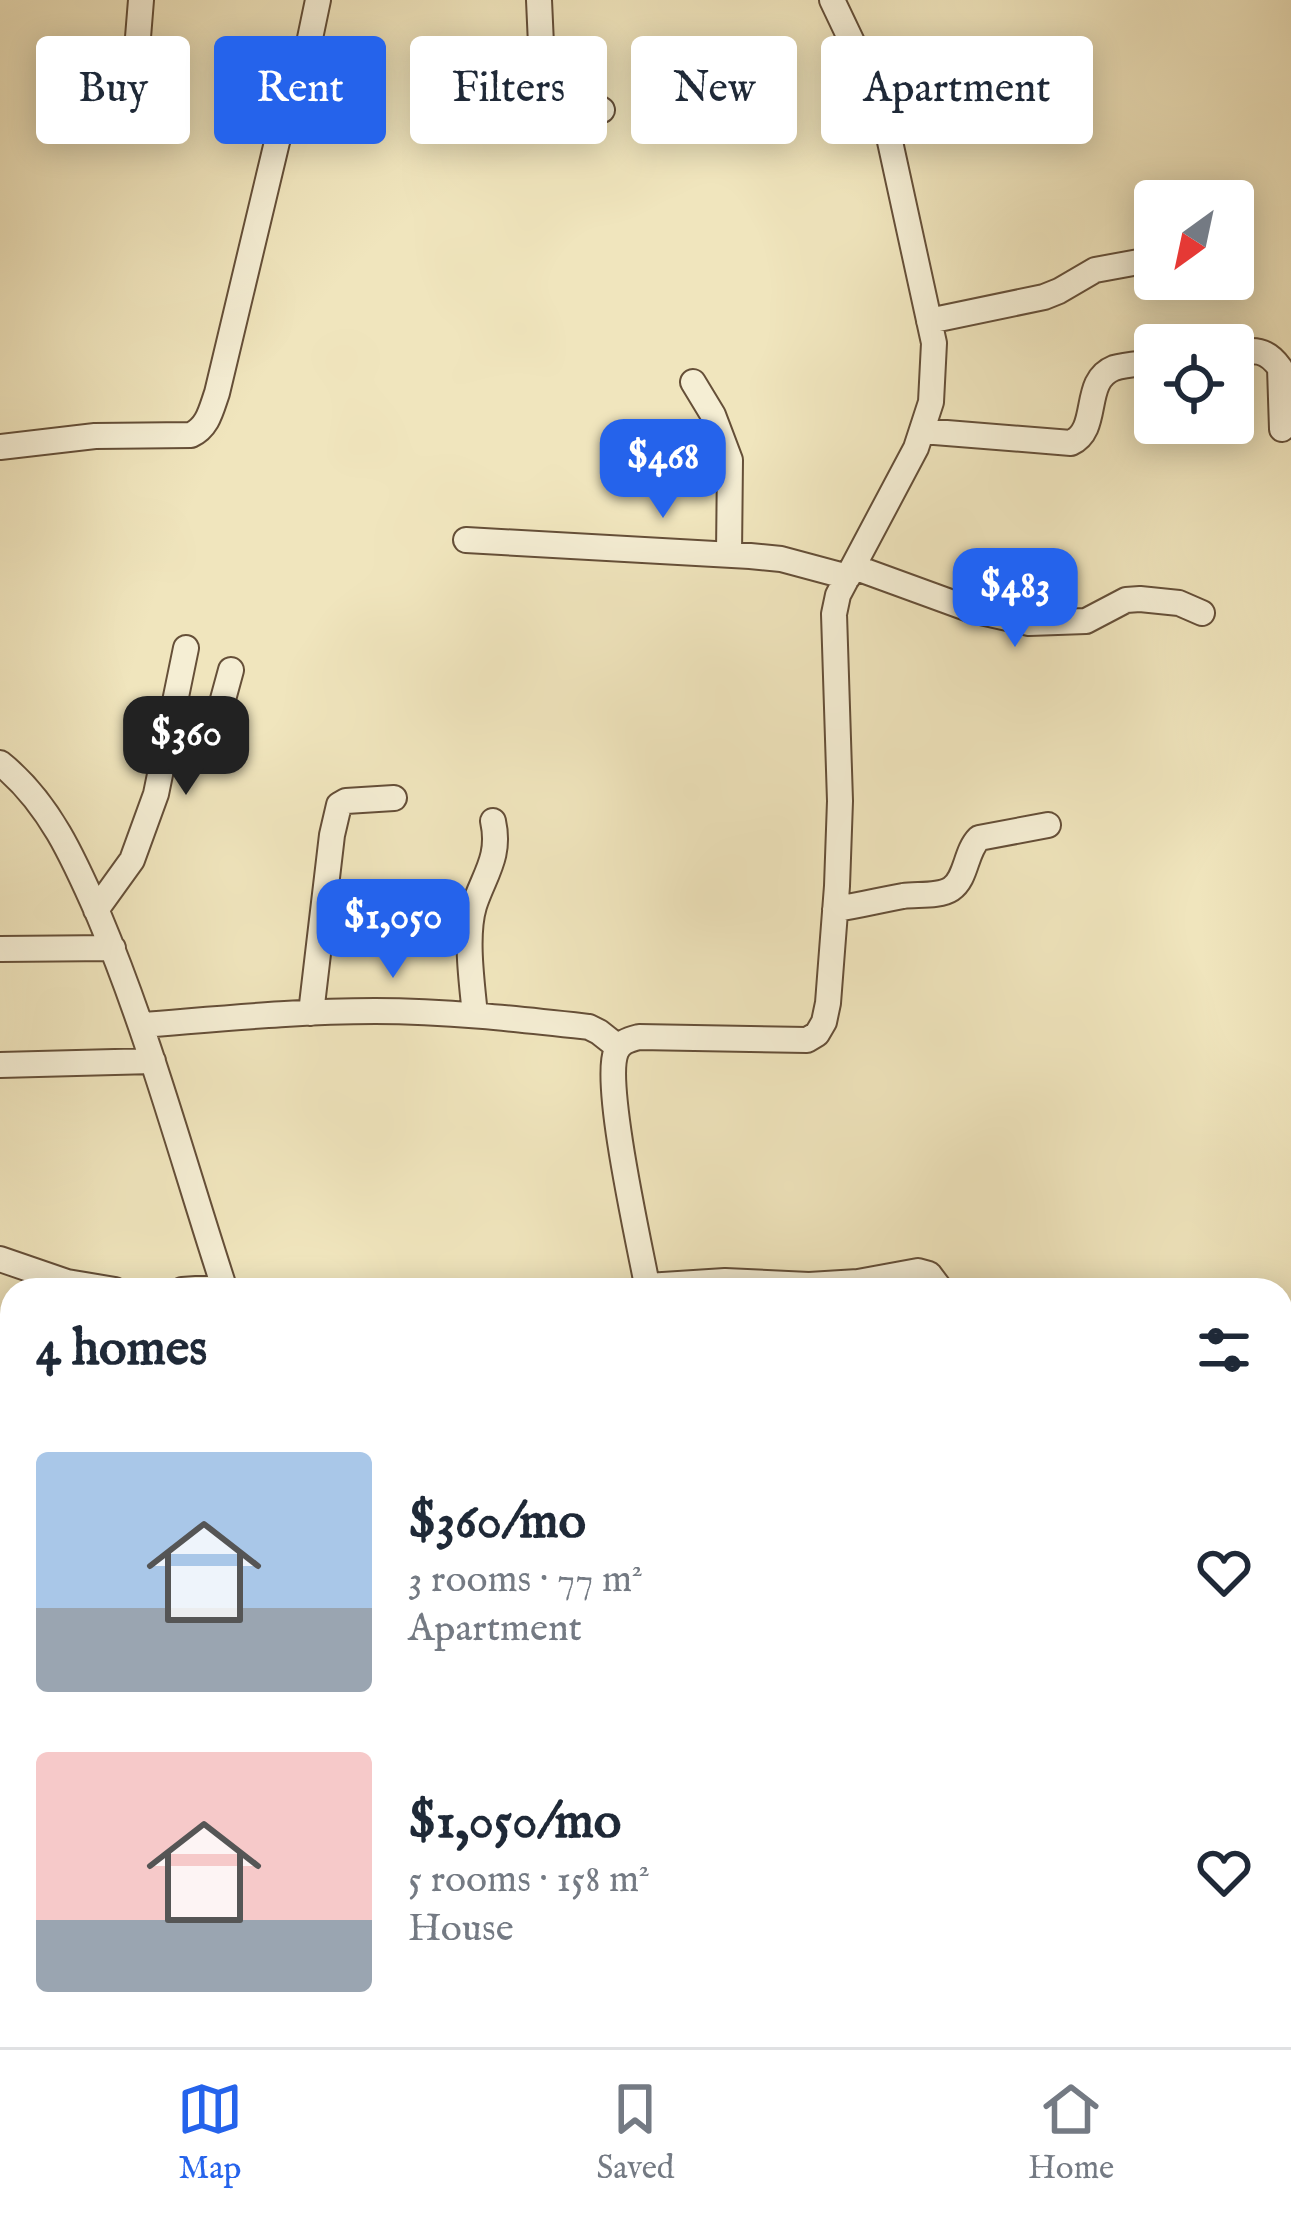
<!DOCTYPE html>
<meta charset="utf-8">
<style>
body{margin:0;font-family:"IM FELL English",serif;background:#f2f2f3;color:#1f2937;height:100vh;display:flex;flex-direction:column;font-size:45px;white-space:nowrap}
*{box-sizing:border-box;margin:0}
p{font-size:39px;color:#747a83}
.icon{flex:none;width:66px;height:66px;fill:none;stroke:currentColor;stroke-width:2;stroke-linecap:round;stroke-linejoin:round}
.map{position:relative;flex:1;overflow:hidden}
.sheet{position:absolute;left:0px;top:1278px;width:1293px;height:771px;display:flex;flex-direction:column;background:#fff;border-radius:36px 36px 0 0;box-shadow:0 6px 30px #0003}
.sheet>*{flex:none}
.hud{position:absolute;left:36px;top:36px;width:1221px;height:108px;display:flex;gap:24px}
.needle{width:78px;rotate:213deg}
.buttons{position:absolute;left:1134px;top:180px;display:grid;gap:24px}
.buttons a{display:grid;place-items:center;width:120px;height:120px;border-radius:12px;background:#fff;box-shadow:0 6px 30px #0003;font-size:60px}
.price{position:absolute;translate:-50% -102px;padding:0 27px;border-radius:24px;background:#2563eb;color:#fff;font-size:39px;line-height:78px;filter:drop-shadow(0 3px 6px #0008)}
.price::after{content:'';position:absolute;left:50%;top:72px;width:36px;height:27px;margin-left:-18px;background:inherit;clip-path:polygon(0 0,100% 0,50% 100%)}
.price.on{background:#222;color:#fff}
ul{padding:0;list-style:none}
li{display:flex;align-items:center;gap:36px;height:300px;padding:0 36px}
li span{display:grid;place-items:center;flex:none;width:336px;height:240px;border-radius:12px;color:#555}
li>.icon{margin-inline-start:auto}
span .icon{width:144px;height:144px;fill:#fffc;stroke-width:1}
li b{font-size:51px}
h2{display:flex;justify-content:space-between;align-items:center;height:144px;padding:0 36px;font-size:51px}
.chip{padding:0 42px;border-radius:12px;background:#fff;box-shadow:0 6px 30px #0003;font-size:42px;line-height:108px}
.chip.on{background:#2563eb;color:#fff}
.dock{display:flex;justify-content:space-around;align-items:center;height:168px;border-top:3px solid #e0e1e3;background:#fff;font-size:33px;color:#747a83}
.dock a{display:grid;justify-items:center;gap:6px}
.dock .on{color:#2563eb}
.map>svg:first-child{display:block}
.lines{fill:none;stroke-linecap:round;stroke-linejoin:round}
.minor-casing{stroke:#654f38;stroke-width:28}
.minor{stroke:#f5eed4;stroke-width:24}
</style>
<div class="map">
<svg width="1291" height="2047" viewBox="0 0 1291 2047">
<rect width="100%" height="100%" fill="#f0e5bd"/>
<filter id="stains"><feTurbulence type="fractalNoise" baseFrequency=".00167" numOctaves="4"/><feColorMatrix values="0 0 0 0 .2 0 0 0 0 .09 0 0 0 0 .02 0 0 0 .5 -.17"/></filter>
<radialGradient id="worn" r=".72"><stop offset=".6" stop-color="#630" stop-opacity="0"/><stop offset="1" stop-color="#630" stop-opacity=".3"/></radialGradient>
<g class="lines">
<defs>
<path id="minor" d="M539 0 542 67 546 73 602 110
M132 112 141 0
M929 321 1044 297 1059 291 1095 270 1155 259
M1233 353C1254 350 1266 348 1280 368L1282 429
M693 382 713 415 730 460 729 554
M922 431 1071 443C1101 429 1081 381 1114 368 1127 364 1142 364 1155 362
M0 447 95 436 191 435C208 427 211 410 217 393L277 142 309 43 318 0
M466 540 750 556 781 559 848 577
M854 567 972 610 1029 623 1086 621 1126 600 1140 599 1179 603 1202 613
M166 746 197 749 210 747 231 670
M0 763C49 802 74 859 99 916 150 1037 184 1165 225 1290
M835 909C858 906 880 900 903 896 917 894 939 897 951 889 967 878 965 852 979 838L1048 825
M96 910 132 860 156 794 186 648
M0 949 113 948
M311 1013 332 835 339 805 346 801 394 798
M475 1015C472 983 465 936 474 906 484 875 501 857 493 821
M142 1025C219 1019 297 1011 375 1011 446 1011 517 1019 589 1027L599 1032 618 1047
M0 1065 153 1061
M0 1259 67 1282 115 1290
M647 1286 725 1281 809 1285 858 1282 918 1271 929 1274 941 1290
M182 1290 224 1287
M648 1290C640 1247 603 1084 616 1052 620 1042 628 1040 639 1037L807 1040 817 1034 824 1022 828 1003 837 886 840 801 834 614 838 595 916 448 931 402 934 343 882 105 832 0
M0 1511H12
M0 1728 12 1730
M1281 1812 1291 1811
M0 1918 12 1928
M0 1983 12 1981
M26 2037 27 2047
M824 2037 829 2047
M505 2047 519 2037 525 2047
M1043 2047 1045 2037
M1140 2047V2037"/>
</defs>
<use href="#minor" class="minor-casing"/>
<use href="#minor" class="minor"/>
</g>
<rect width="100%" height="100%" filter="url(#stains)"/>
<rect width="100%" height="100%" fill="url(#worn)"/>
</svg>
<div class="buttons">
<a><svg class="needle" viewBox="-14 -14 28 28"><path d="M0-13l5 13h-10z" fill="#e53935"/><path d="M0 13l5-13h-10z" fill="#747a83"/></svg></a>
<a><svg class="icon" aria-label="locate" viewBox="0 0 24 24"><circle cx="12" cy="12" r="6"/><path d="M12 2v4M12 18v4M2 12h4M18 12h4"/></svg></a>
</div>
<b class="price" style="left:663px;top:521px">$468</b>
<b class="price" style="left:1015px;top:650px">$483</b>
<b class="price on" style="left:186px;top:798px">$360</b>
<b class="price" style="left:393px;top:981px">$1,050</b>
<div class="hud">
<a class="chip">Buy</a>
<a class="chip on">Rent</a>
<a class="chip">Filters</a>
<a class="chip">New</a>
<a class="chip">Apartment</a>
</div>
<section class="sheet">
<h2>4 homes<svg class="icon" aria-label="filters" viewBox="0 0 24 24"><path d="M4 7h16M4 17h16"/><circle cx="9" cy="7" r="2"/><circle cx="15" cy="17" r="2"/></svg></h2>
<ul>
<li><span style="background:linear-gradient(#a9c7e8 65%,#9aa5b1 0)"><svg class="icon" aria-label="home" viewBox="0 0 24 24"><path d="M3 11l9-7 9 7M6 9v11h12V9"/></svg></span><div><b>$360/mo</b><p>3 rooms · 77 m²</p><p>Apartment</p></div><svg class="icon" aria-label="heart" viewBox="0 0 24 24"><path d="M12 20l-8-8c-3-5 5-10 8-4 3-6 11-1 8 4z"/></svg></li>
<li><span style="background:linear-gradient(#f6c9c9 70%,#9aa5b1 0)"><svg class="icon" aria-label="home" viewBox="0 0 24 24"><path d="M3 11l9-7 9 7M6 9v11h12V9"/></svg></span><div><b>$1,050/mo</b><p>5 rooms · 158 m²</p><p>House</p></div><svg class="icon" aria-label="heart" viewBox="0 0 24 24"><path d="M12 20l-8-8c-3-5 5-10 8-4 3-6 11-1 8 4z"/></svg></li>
</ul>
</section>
</div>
<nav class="dock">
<a class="on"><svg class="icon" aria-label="map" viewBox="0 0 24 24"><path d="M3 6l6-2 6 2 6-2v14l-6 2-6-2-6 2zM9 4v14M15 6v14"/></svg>Map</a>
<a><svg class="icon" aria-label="saved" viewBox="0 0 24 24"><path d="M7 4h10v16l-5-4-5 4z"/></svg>Saved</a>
<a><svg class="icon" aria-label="home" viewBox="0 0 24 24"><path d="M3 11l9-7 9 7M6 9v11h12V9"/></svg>Home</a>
</nav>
